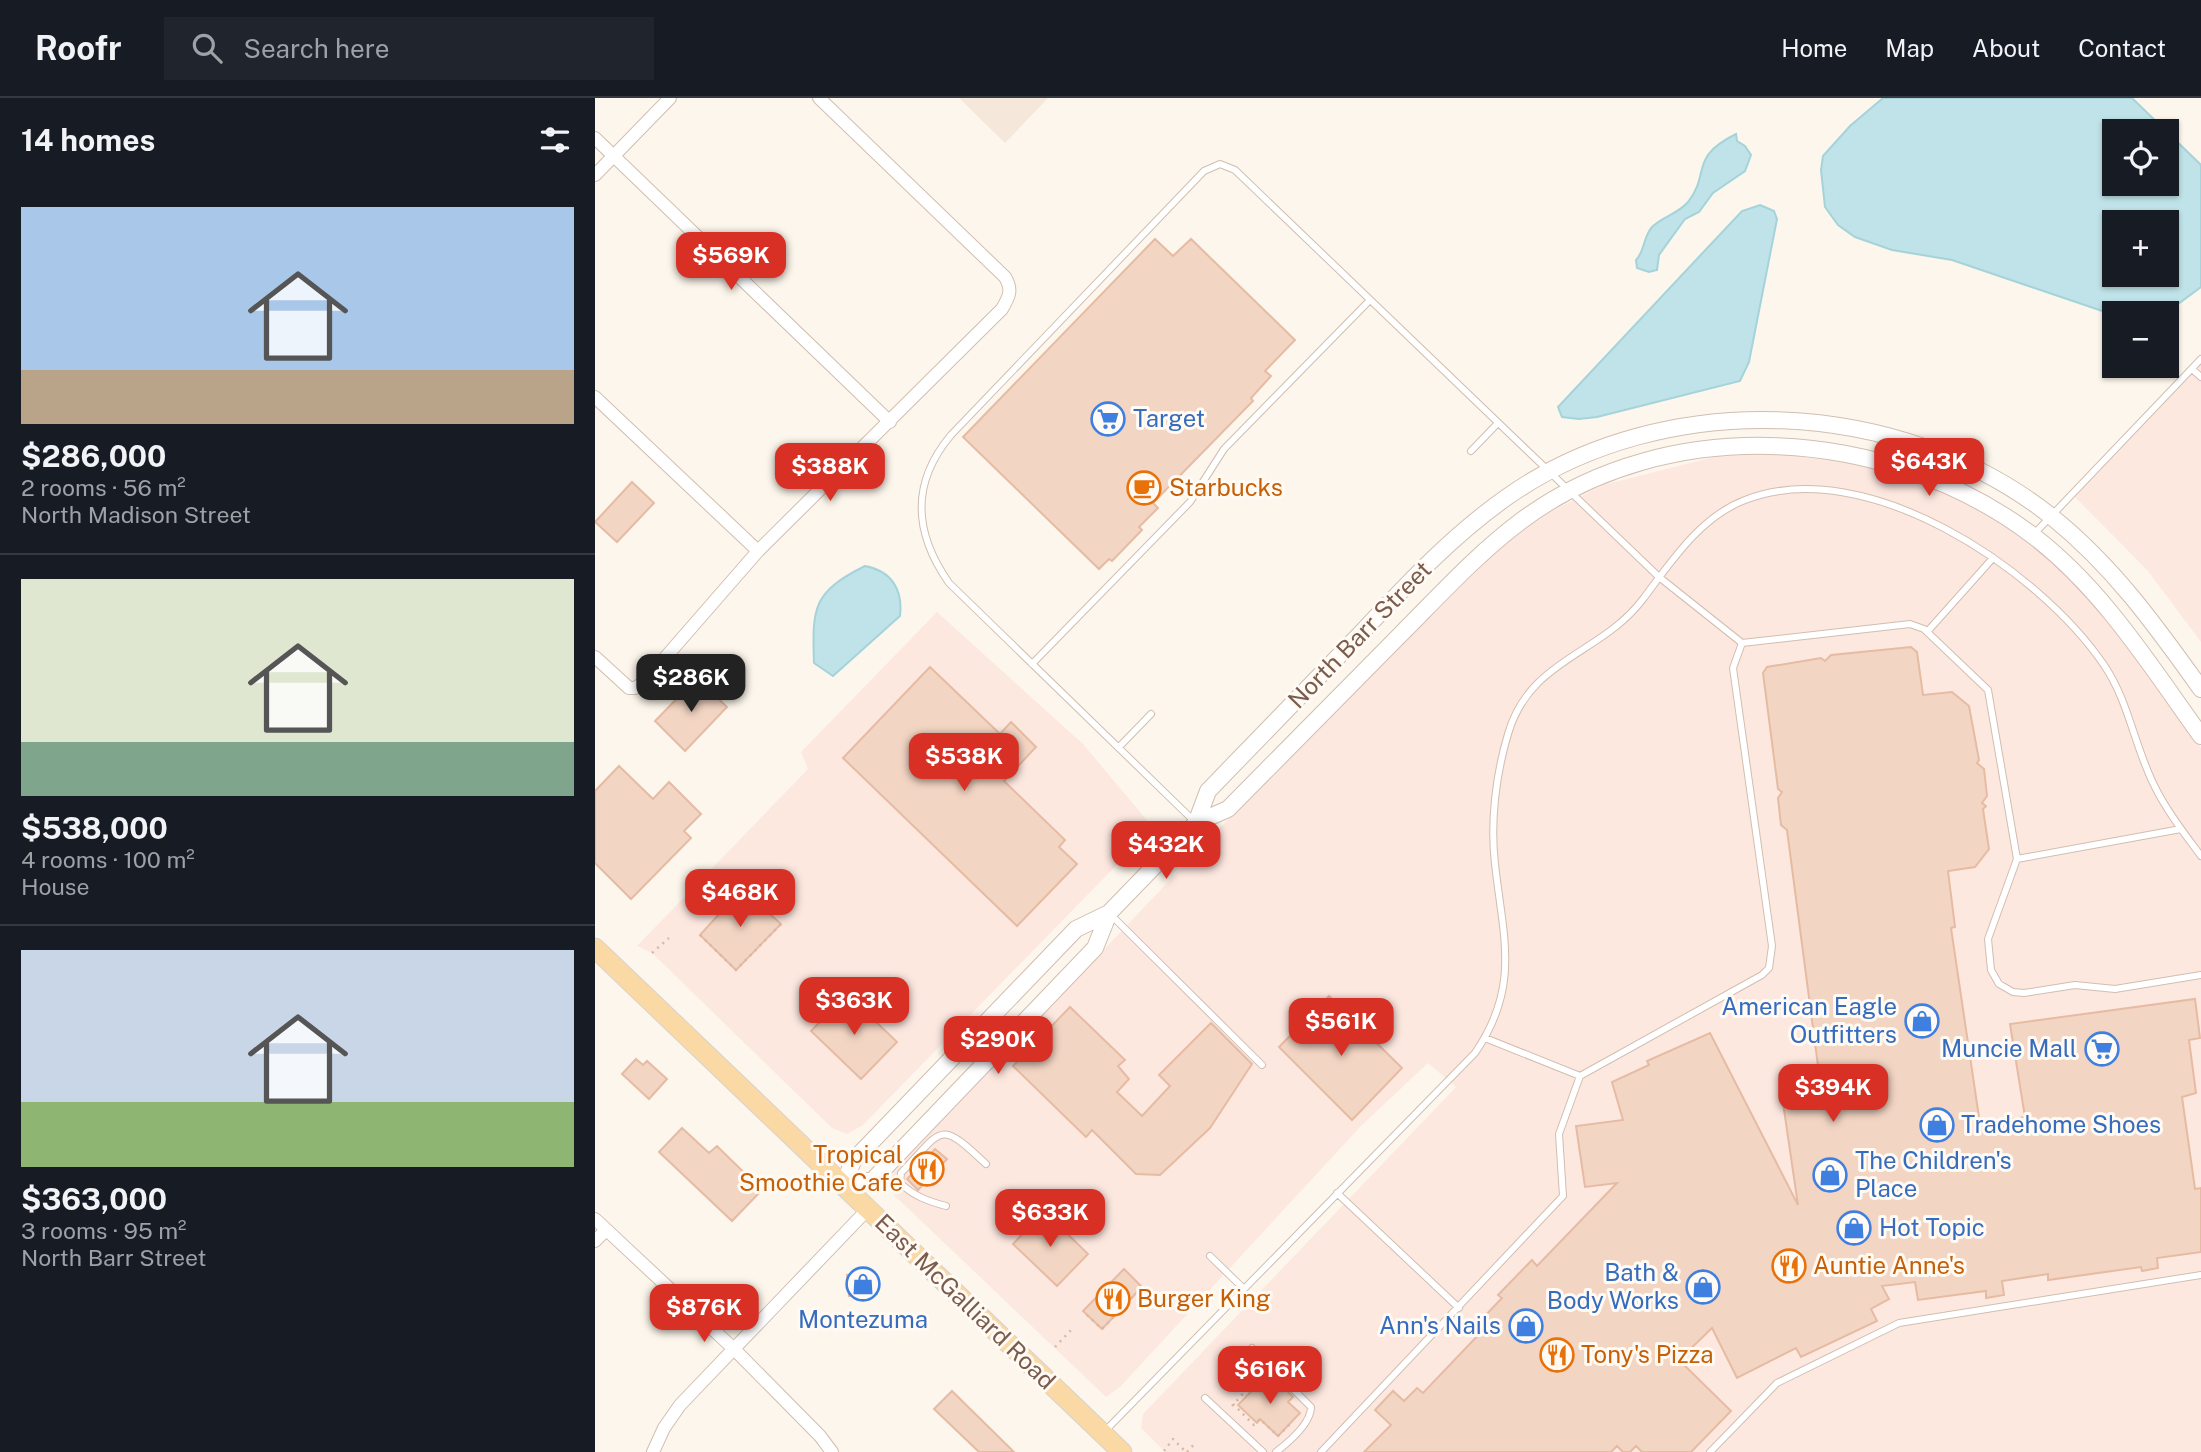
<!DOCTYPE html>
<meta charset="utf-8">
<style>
body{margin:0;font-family:"Public Sans",sans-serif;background:#20242c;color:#f1f3f6;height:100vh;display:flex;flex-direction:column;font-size:26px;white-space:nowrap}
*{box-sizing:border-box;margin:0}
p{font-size:23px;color:#9ea1a6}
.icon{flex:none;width:38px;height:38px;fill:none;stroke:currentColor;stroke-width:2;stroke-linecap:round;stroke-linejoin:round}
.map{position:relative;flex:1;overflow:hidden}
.drawer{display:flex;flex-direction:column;background:#171b24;width:595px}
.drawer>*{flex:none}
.tools{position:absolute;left:1507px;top:21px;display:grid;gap:14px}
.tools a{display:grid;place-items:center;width:77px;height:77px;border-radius:0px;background:#171b24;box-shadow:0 2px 5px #0004;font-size:35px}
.price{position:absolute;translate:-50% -60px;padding:0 16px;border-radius:14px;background:#d93025;color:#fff;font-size:23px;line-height:46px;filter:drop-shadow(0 2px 4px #0008)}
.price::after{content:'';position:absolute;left:50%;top:42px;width:21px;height:16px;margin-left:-10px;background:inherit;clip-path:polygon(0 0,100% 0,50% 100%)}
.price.current{background:#222;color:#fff}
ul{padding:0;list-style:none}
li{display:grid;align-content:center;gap:14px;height:371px;padding:0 21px}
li+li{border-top:2px solid #363941}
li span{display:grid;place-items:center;height:217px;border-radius:0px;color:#555}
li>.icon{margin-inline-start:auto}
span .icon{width:126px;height:126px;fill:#fffc;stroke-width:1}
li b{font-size:30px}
h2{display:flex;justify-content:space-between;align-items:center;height:84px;padding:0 21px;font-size:30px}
header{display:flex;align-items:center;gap:42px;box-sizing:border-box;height:98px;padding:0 35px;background:#171b24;border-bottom:2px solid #363941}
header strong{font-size:33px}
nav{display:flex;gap:38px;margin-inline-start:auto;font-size:24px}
.search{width:490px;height:63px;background:#20242c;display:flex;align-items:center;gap:18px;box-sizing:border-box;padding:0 24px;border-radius:0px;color:#9ea1a6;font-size:26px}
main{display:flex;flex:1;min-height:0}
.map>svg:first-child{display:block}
.residential{fill:#f5e8da}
.commercial{fill:#fde8e0}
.water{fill:#bfe3e8;stroke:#a5d3da;stroke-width:2;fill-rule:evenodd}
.building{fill:#f3d5c3;stroke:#e6bba3;stroke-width:2}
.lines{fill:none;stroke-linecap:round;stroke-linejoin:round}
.service-casing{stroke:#d1beb0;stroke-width:8}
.minor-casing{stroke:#d1beb0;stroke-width:14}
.tertiary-casing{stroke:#d1beb0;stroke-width:18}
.primary-casing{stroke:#dad1cd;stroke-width:21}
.path{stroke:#d9b8a5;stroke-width:2.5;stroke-dasharray:2 5;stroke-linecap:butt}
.service{stroke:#fff;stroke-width:6}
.minor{stroke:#fff;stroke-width:12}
.tertiary{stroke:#fff;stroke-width:16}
.primary{stroke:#fbd9a5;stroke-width:19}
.labels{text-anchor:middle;stroke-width:6;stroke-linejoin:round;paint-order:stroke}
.shop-label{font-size:24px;fill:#366cbe;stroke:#fffaf3;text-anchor:start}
.food-label{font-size:24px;fill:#c56008;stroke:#fffaf3;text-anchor:start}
.street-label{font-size:24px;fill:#7a5c4d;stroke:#fffaf3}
</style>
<header>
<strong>Roofr</strong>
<div class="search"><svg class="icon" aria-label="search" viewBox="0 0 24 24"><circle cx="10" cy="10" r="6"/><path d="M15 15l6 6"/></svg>Search here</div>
<nav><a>Home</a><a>Map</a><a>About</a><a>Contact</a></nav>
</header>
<main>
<section class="drawer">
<h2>14 homes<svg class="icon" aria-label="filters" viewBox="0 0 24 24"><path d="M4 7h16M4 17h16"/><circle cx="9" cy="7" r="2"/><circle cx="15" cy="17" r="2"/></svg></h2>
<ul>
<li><span style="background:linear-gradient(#a9c7e8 75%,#b9a48a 0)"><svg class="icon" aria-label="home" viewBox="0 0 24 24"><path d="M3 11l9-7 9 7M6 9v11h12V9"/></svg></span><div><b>$286,000</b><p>2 rooms · 56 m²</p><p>North Madison Street</p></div></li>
<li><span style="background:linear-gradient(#dfe7d0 75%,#7fa58c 0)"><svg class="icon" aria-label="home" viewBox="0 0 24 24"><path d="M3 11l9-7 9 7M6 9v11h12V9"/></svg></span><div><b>$538,000</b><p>4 rooms · 100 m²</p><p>House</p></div></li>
<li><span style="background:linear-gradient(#c9d6e8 70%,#8fb573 0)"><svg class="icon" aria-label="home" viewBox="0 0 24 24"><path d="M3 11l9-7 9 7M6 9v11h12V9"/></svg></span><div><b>$363,000</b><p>3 rooms · 95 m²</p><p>North Barr Street</p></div></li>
</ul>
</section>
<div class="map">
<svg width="1606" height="1354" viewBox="0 0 1606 1354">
<rect width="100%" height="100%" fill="#fdf6ec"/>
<path class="residential" d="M364 0H453L410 45Z"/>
<path class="commercial" d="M1606 260V544L1553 473 1476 395Z
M1180 355 1273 365 1349 392 1401 419 1466 468 1511 517 1606 650V1354H570L546 1330 548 1316 861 989 833 965 766 1028 525 1289 511 1299 300 1098 294 1087 296 1076 610 745 897 453 932 426 1008 387 1119 359Z
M342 514 488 646 555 726 546 742 268 1027 252 1036 237 1030 57 855 42 848 213 671 206 654Z"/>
<path class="water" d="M1288 0H1537L1606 67V189L1575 212 1564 215 1519 217 1357 162 1297 152 1260 139 1243 127 1230 109 1226 72 1228 58 1255 28ZM1572 33V86H1519V33ZM1572 124V177H1519V124Z
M1141 36 1142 43 1150 48 1156 57 1150 73 1118 95 1104 114 1090 121 1064 157 1062 172 1054 174 1042 170 1041 162C1050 153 1048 139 1057 129 1068 118 1083 116 1093 104 1116 75 1093 60 1141 36Z
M1165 107 1179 113 1182 121 1154 264 1145 283 1002 319 984 321 967 319 963 309 1147 113Z
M270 468C297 473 308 492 305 518L238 578 219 565C217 509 218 494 270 468Z"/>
<path class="building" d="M560 141 578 158 596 141 700 242 670 273 676 278 656 300 658 303 558 405 563 410 544 429 547 432 517 463 514 461 504 471 368 339Z
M37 384 59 405 22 444 0 424Z
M1316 549 1322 554 1328 597 1357 594 1374 608 1384 662 1382 665 1389 671 1392 698 1387 705 1391 708 1388 711 1394 751 1380 769 1353 773 1360 829 1356 830 1385 1026 1430 1019 1415 926 1600 901 1605 940 1594 942 1601 995 1587 999 1600 1091 1606 1090V1154L1562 1160 1563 1170 1547 1173 1546 1169 1453 1182V1176L1407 1183 1409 1197 1391 1200V1193L1323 1202 1320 1184 1287 1188 1294 1201 1276 1211 1282 1223 1206 1259 1201 1250 1142 1280 1117 1230 1084 1262 1136 1313 1096 1354H1047L1041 1348 1035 1354H1028L1022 1348 1016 1354H769L796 1327 780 1312 798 1293 809 1303 822 1290 828 1295 890 1230 884 1224 907 1200 903 1197 937 1162 942 1168 1022 1085 990 1089 981 1028 1028 1022 1017 984 1054 967 1052 963 1115 935 1203 1107 1187 998 1204 996 1202 987 1225 983 1192 732 1186 727 1183 700 1187 694 1183 691 1168 575 1172 569 1226 560 1230 563 1236 557Z
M335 569 405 636 416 624 441 649 409 683 470 742 464 749 482 766 422 828 248 660Z
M102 580 132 609 90 653 60 623Z
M24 668 58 701 74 684 106 716 89 733 96 740 36 801 0 765V693Z
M147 791 186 826 141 872 105 837Z
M252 896 302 944 266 981 216 933Z
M734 898 807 970 757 1022 684 949Z
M475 909 530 962 523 968 534 981 522 994 547 1018 575 988 564 977 616 925 657 966 615 1030 565 1077 541 1076 497 1032 491 1039 418 968Z
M41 961 48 967 52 963 72 981 54 1001 27 976Z
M87 1030 114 1055 122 1048 167 1092 137 1123 64 1054Z
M340 1051 352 1061 323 1092 312 1081Z
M449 1113 493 1156 462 1188 418 1146Z
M529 1171 547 1189 507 1231 488 1213Z
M280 1175 282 1196 254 1198 252 1177Z
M671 1278 679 1286 682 1283 698 1299 693 1304 705 1315 683 1338 665 1321 662 1325 643 1307Z
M357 1293 419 1354H384L339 1311Z"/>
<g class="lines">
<defs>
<path id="service" d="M1597 271 1606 279
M876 353 903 325
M1439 436 1606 261
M1332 534 1398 460
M437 566 595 404 629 351 775 202
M524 649 556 616
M599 723 354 485C319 435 315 386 356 337L609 73 625 66 640 72 1064 479 1147 545 1315 526 1329 531 1393 592 1422 761 1393 841 1396 872 1404 886 1418 894 1429 895 1480 887 1520 891 1606 877
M1422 761 1586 731
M515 816 667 967
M890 940 985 978
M742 1095 864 1210
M351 1108C332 1103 319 1098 305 1085L306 1075C349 1030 343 1021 391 1066
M615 1158 648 1190
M657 1250 716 1309C716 1326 694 1344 681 1354
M610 1300 668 1354
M510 1333 880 955C926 888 908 839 900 766 895 724 901 676 913 636 935 560 1006 557 1048 501 1076 464 1105 419 1150 402 1270 355 1443 470 1509 567 1534 604 1539 647 1559 687 1571 712 1589 735 1606 758
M726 1354 968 1098 964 1036 985 978 1167 877 1174 870 1177 848 1138 570 1147 545
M1115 1354 1182 1285 1304 1225 1606 1177"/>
<path id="minor" d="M0 40 295 324
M0 77 75 0
M0 299 163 453
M0 559 34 590H40L49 584 163 453 407 211C414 199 418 192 410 179L224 0
M0 1121 140 1252 225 1338 237 1354
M0 1143 11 1132
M58 1354 69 1330 85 1307 273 1111"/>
<path id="tertiary" d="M601 725 613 693C665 640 716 586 768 533 813 485 858 437 912 399 1070 288 1307 299 1457 419 1518 468 1561 528 1606 591
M248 1088 258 1063 481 831 514 815 601 725 633 711C691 653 748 595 805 537 844 498 882 456 926 423 1073 313 1294 329 1437 437 1507 490 1555 567 1606 638
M248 1088 278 1082 500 850 514 815"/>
<path id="primary" d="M0 850 527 1354"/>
</defs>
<use href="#service" class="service-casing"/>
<use href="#minor" class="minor-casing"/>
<use href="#tertiary" class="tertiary-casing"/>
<use href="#primary" class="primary-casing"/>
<path class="path" d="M105 837 141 872 186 826
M57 855 74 840
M492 1217 507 1231 547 1189
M460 1249 477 1231
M638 1306 659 1327 665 1321 683 1338 698 1323
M637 1308 668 1274
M569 1353 578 1341 591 1354
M592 1354 601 1344"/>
<use href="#service" class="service"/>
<use href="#minor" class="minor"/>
<use href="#tertiary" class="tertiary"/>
<use href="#primary" class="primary"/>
</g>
<defs>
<symbol id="supermarket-ring" viewBox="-11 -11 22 22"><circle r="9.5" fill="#fffaf3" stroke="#3f7fe0" stroke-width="1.5"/><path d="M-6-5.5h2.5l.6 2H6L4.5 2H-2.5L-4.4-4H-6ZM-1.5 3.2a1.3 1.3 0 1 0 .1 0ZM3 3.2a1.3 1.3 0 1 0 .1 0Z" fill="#3f7fe0"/></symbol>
<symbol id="cafe-ring" viewBox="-11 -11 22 22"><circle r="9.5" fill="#fffaf3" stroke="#e8710a" stroke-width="1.5"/><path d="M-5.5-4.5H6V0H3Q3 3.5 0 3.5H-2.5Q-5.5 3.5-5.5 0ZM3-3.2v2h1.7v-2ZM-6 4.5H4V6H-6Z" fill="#e8710a"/></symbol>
<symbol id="shop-ring" viewBox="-11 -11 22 22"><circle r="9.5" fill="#fffaf3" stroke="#3f7fe0" stroke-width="1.5"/><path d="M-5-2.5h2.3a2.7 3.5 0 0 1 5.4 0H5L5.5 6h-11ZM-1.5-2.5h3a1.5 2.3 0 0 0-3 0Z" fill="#3f7fe0"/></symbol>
<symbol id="restaurant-ring" viewBox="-11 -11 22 22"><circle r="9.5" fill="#fffaf3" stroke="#e8710a" stroke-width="1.5"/><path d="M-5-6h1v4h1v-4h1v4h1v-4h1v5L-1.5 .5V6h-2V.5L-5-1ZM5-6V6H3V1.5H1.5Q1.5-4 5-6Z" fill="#e8710a"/></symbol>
</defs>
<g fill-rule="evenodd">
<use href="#supermarket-ring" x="494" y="302" width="38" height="38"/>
<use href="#cafe-ring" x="530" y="371" width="38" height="38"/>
<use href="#shop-ring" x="1308" y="904" width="38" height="38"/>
<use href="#supermarket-ring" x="1488" y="932" width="38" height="38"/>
<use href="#shop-ring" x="1323" y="1008" width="38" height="38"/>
<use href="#restaurant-ring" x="313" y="1052" width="38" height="38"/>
<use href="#shop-ring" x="1216" y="1058" width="38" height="38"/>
<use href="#shop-ring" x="1240" y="1111" width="38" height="38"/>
<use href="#restaurant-ring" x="1175" y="1149" width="38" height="38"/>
<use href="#shop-ring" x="249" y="1167" width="38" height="38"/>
<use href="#shop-ring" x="1089" y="1170" width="38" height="38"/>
<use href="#restaurant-ring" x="499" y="1182" width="38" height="38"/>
<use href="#shop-ring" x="912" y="1209" width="38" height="38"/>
<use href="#restaurant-ring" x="943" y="1238" width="38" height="38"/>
</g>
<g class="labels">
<g class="shop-label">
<text x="538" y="329">Target</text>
<text x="1302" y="917" text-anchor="end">American Eagle<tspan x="1302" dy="28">Outfitters</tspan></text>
<text x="1482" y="959" text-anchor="end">Muncie Mall</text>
<text x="1366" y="1035">Tradehome Shoes</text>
<text x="1260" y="1071">The Children's<tspan x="1260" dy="28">Place</tspan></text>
<text x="1284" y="1138">Hot Topic</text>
<text x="1084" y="1183" text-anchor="end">Bath &amp;<tspan x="1084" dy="28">Body Works</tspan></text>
<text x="268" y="1230" text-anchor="middle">Montezuma</text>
<text x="906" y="1236" text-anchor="end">Ann's Nails</text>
</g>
<g class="food-label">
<text x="574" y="398">Starbucks</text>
<text x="308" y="1065" text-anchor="end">Tropical<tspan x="308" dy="28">Smoothie Cafe</tspan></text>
<text x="1218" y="1176">Auntie Anne's</text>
<text x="542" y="1209">Burger King</text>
<text x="986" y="1265">Tony's Pizza</text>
</g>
<g class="street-label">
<text transform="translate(765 537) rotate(-46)" y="8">North Barr Street</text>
<text transform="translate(370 1204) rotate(44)" y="8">East McGalliard Road</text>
</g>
</g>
</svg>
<div class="tools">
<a><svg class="icon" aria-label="locate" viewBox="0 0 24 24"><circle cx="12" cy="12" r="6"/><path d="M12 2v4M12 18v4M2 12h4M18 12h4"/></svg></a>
<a>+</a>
<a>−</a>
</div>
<b class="price" style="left:136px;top:194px">$569K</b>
<b class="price" style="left:1334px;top:400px">$643K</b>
<b class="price" style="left:235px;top:405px">$388K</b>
<b class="price current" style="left:96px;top:616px">$286K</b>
<b class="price" style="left:369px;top:695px">$538K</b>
<b class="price" style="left:571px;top:783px">$432K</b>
<b class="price" style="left:145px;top:831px">$468K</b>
<b class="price" style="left:259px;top:939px">$363K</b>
<b class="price" style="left:746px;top:960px">$561K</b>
<b class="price" style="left:403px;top:978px">$290K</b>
<b class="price" style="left:1238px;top:1026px">$394K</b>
<b class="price" style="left:455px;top:1151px">$633K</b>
<b class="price" style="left:109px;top:1246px">$876K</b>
<b class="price" style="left:675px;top:1308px">$616K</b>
</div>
</main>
